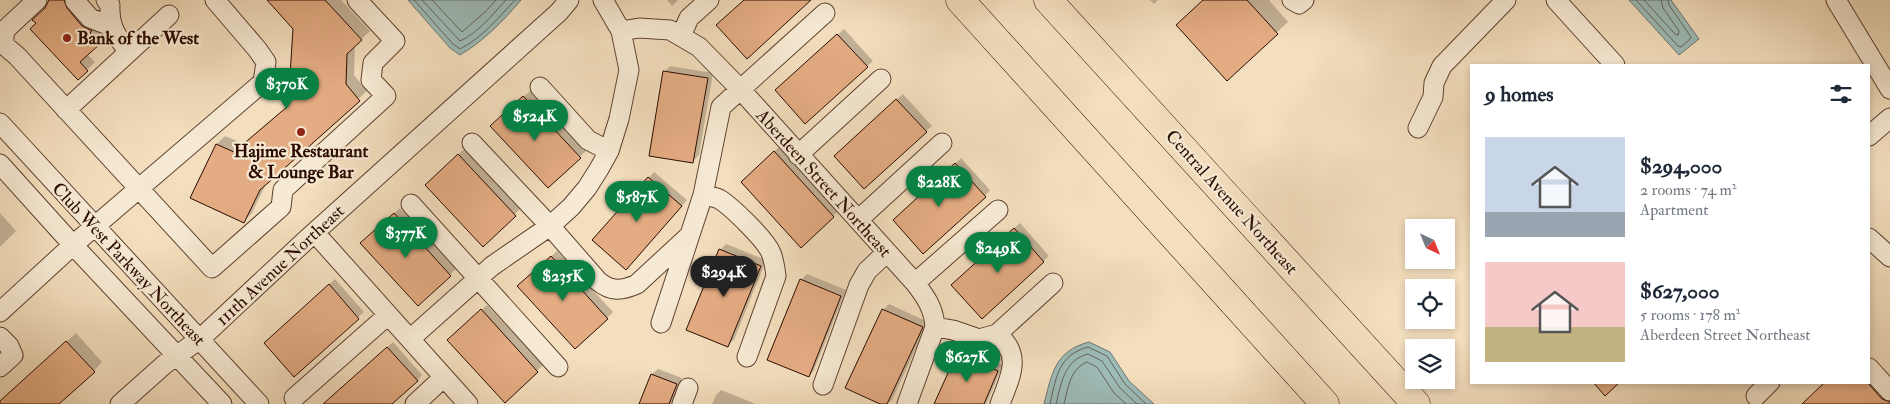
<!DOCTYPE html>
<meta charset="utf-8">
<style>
body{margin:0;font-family:"IM FELL Double Pica",serif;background:#f2f2f3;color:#1f2937;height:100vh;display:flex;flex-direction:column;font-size:19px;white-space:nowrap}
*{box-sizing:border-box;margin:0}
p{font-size:16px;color:#747a83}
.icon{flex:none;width:28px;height:28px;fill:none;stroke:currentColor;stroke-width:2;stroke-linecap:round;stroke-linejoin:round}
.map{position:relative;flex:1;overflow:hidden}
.details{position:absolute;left:1470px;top:64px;width:400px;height:320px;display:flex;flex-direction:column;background:#fff;border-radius:0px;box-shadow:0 2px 8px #0003}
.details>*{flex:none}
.needle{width:32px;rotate:137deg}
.buttons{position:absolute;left:1405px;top:219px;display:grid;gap:10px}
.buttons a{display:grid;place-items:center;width:50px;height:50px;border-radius:0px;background:#fff;box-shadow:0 2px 8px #0003;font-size:25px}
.price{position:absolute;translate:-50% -42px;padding:0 11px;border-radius:18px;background:#0b8043;color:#fff;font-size:16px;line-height:32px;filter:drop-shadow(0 1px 2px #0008)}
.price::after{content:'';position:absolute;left:50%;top:30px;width:15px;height:11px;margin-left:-8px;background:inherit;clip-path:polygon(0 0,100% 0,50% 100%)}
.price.on{background:#222;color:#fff}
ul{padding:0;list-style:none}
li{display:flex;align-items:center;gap:15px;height:125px;padding:0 15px}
li span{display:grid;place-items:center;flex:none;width:140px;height:100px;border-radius:0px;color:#555}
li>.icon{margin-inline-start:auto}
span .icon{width:60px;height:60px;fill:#fffc;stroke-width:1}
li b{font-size:21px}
h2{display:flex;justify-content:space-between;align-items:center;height:60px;padding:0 15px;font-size:21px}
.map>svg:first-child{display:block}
.water{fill:#9dbbb7;stroke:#6f756e}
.shadow{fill:#0003}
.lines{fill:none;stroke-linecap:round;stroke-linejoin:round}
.shore{stroke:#64635c;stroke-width:1}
.building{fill:#e4ac83;stroke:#2b0b00}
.minor-casing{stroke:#5d402f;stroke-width:21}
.highway-casing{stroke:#2b0b00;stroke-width:29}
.minor{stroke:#f7ead4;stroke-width:19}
.highway{stroke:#f3debd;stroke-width:28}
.poi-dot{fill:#8f2418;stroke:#f7ead4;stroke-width:2}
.labels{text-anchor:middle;stroke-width:4.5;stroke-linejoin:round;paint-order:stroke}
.poi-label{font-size:18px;font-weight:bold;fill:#2b0b00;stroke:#f7ead4;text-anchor:start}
.street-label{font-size:18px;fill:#2b0b00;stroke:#f7ead4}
</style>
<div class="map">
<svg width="1890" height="404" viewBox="0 0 1890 404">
<rect width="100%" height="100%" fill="#f3debd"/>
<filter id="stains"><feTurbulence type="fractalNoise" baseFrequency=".004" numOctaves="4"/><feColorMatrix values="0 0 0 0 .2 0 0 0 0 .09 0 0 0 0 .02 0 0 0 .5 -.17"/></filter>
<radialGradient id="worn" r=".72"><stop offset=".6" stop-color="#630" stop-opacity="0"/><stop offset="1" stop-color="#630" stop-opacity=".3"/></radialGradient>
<path class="water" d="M408 0H521C503 21 484 41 460 55L450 48Z
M1629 0H1671L1699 39 1679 55Z
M1089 342 1110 352 1129 381 1154 404H1044C1052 373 1055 351 1089 342Z"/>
<path class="shadow" d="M51 0H76L107 35 87 54 95 62 78 79 37 23Z
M268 0H341L370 31 355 45 354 75 367 91 267 182 252 213 243 222 191 198 217 144 225 136 244 144 290 105 294 29Z
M667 0H678L672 6Z
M1150 0H1158L1154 4Z
M1204 0H1269L1288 22 1227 79Z
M844 29 873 61 867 66 782 85Z
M670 66 713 73 699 155 693 161 664 72Z
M530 91 586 151 548 187 492 126Z
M903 94 932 126 926 131 841 150Z
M780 146 839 211 833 216 748 176Z
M464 149 520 209 483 245 426 185Z
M961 158 990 190 985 196 900 215Z
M654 172 687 200 632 262 594 240Z
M400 208 456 269 418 304 368 237Z
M0 213 16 231 0 247Z
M1020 223 1049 256 982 317 958 279Z
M726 244 766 260 734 340 728 345 720 250Z
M557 251 613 312 607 318 525 280Z
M807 274 846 290 814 370 809 376 801 280Z
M335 279 364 312 294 375 271 337Z
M889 304 928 322 892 400 887 404H883V310Z
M487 305 543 365 505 401 455 334Z
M76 333 102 362 94 371 57 404H0V401Z
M393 342 422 375 417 381 390 404H325Z
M964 348 1003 365 986 404H936L958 354Z
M1869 355 1871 364 1890 385 1889 404H1803L1826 382H1869Z
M658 369 682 378 672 404H641L652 374Z
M721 390 756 404H712L716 395Z"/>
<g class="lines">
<path class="shore" d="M414 0 453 44 460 49C482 38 499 17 515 0
M422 0 460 41C478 33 493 14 506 0
M432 0 462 32 485 12 496 0
M1636 0 1678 46 1681 47 1690 39 1691 37 1669 5 1668 0
M1644 0 1675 34 1678 35 1679 31 1663 8 1661 0
M1050 404C1056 378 1058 355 1088 347L1107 356 1125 384 1146 404
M1056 404C1061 384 1064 360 1088 354L1102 361 1120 388 1137 404
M1064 404C1068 388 1070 369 1087 362L1097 367 1114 393 1126 404"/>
</g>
<path class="building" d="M49 0H64L67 8 82 26 92 31 90 33 100 44 80 62 88 71 78 80 30 29 36 23 32 20 45 8Z
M267 0H325L362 40 347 54 346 84 360 101 260 190 244 223 190 198 216 144 234 152 288 106 293 29Z
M744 0H811L747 59 716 25Z
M1203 0H1247L1278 34 1227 81 1176 25Z
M837 34 868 67 805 124 775 90Z
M663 71 708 78 693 163 649 156Z
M523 96 581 158 548 188 490 126Z
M896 99 927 132 864 189 834 156Z
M774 151 834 217 801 248 741 182Z
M458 154 516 216 483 247 425 185Z
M955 163 986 197 923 254 893 220Z
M648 177 682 206 626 270 592 240Z
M394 213 451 276 418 306 360 243Z
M1014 228 1044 262 982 319 951 285Z
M719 249 761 266 728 347 686 330Z
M551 256 608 319 575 349 517 286Z
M800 279 841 296 809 377 767 360Z
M329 284 359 319 294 377 264 343Z
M481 309 538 372 505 403 447 340Z
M882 309 923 327 887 404H880L845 388Z
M66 341 95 372 59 404H0V401Z
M387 347 418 381 392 404H323Z
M957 353 998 371 984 404H934Z
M651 374 677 384 669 404H639Z
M1593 382H1620L1605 396Z
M1825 382H1867L1882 399 1890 402V404H1802Z"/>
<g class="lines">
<defs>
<path id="minor" d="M37 0 6 29 4 35V45L17 56 212 268 281 207 283 190 386 96 371 80 373 63 395 41 357 0
M106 0 110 5C109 26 116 36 129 52
M1292 0 1299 4 1304 0
M1556 0 1615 65
M1836 0 1890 89
M75 1 90 18 113 27
M621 31 639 28 670 30 699 47 741 90 915 283C926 297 934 309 935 327L907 404
M681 36 689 18 709 0
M540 87 588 140 609 151
M66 110 169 15
M0 123 259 404
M1418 128 1433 97 1434 83 1442 66 1506 0
M1869 136 1890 118
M472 143 550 226 598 281C611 292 622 291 637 284L690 235
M798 155 881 79
M0 164 73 245 222 404
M703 195C708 196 714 197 719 199 731 206 766 240 771 253 774 260 775 268 776 276L747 357
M411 204 558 367
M858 220 942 143
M315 233 468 404
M1869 238 1890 257
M915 283 998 210
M0 312 73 245 263 82 266 62 257 49 215 0
M661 323 703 195 721 107 825 13
M935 327 953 330 979 339 997 334 1053 283
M997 334C1023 355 1010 377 1000 404
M0 337 9 346 13 355 0 367
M410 339 492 266 550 226 571 207 587 188 599 169 609 151 619 119 629 70 621 31 603 0
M1869 368 1890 391
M823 385 859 285 867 271 887 252
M1756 396 1770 382
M294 398 388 315
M120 404 165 364 200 339 305 241 559 12 569 0
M415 404 444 377
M682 404 688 388"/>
<path id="highway" d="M960 0 1325 404
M1048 0 1416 404"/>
</defs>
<use href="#minor" class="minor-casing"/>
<use href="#highway" class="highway-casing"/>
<use href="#minor" class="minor"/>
<use href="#highway" class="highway"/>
</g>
<g class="poi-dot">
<circle cx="67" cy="38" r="5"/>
<circle cx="301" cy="132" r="5"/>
</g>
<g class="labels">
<g class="poi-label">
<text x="77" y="44">Bank of the West</text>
<text x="301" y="157" text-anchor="middle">Hajime Restaurant<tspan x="301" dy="21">&amp; Lounge Bar</tspan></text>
</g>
<g class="street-label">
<text transform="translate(824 183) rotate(48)" y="6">Aberdeen Street Northeast</text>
<text transform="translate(1232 202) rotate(48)" y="6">Central Avenue Northeast</text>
<text transform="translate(129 264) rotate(47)" y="6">Club West Parkway Northeast</text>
<text transform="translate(280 265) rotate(-43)" y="6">111th Avenue Northeast</text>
</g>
</g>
<rect width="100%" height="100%" filter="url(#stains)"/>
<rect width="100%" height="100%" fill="url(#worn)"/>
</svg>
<div class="buttons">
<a><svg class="needle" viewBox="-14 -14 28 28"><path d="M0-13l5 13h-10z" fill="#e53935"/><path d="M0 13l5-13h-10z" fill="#747a83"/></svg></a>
<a><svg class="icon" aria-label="locate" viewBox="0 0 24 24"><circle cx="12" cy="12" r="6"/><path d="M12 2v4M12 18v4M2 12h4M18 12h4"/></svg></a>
<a><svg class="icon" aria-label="layers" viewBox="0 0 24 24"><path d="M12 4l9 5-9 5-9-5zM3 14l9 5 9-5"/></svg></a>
</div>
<b class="price" style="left:287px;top:110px">$370K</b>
<b class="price" style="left:535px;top:142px">$524K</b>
<b class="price" style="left:939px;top:208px">$228K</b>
<b class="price" style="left:637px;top:223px">$587K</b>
<b class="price" style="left:406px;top:259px">$377K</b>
<b class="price" style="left:998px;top:274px">$249K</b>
<b class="price on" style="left:724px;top:298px">$294K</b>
<b class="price" style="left:563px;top:302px">$235K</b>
<b class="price" style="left:967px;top:383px">$627K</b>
<section class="details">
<h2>9 homes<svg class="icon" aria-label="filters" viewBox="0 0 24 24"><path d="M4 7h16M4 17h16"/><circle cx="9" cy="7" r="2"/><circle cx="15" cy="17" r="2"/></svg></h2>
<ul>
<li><span style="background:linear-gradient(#c9d6e8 75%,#9aa5b1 0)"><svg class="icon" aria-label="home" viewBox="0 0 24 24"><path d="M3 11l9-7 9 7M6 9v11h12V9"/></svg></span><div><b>$294,000</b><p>2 rooms · 74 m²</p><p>Apartment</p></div></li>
<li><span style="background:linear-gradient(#f6c9c9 65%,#c2b280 0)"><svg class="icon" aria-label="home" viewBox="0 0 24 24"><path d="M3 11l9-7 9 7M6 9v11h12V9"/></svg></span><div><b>$627,000</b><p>5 rooms · 178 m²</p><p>Aberdeen Street Northeast</p></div></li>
</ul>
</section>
</div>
